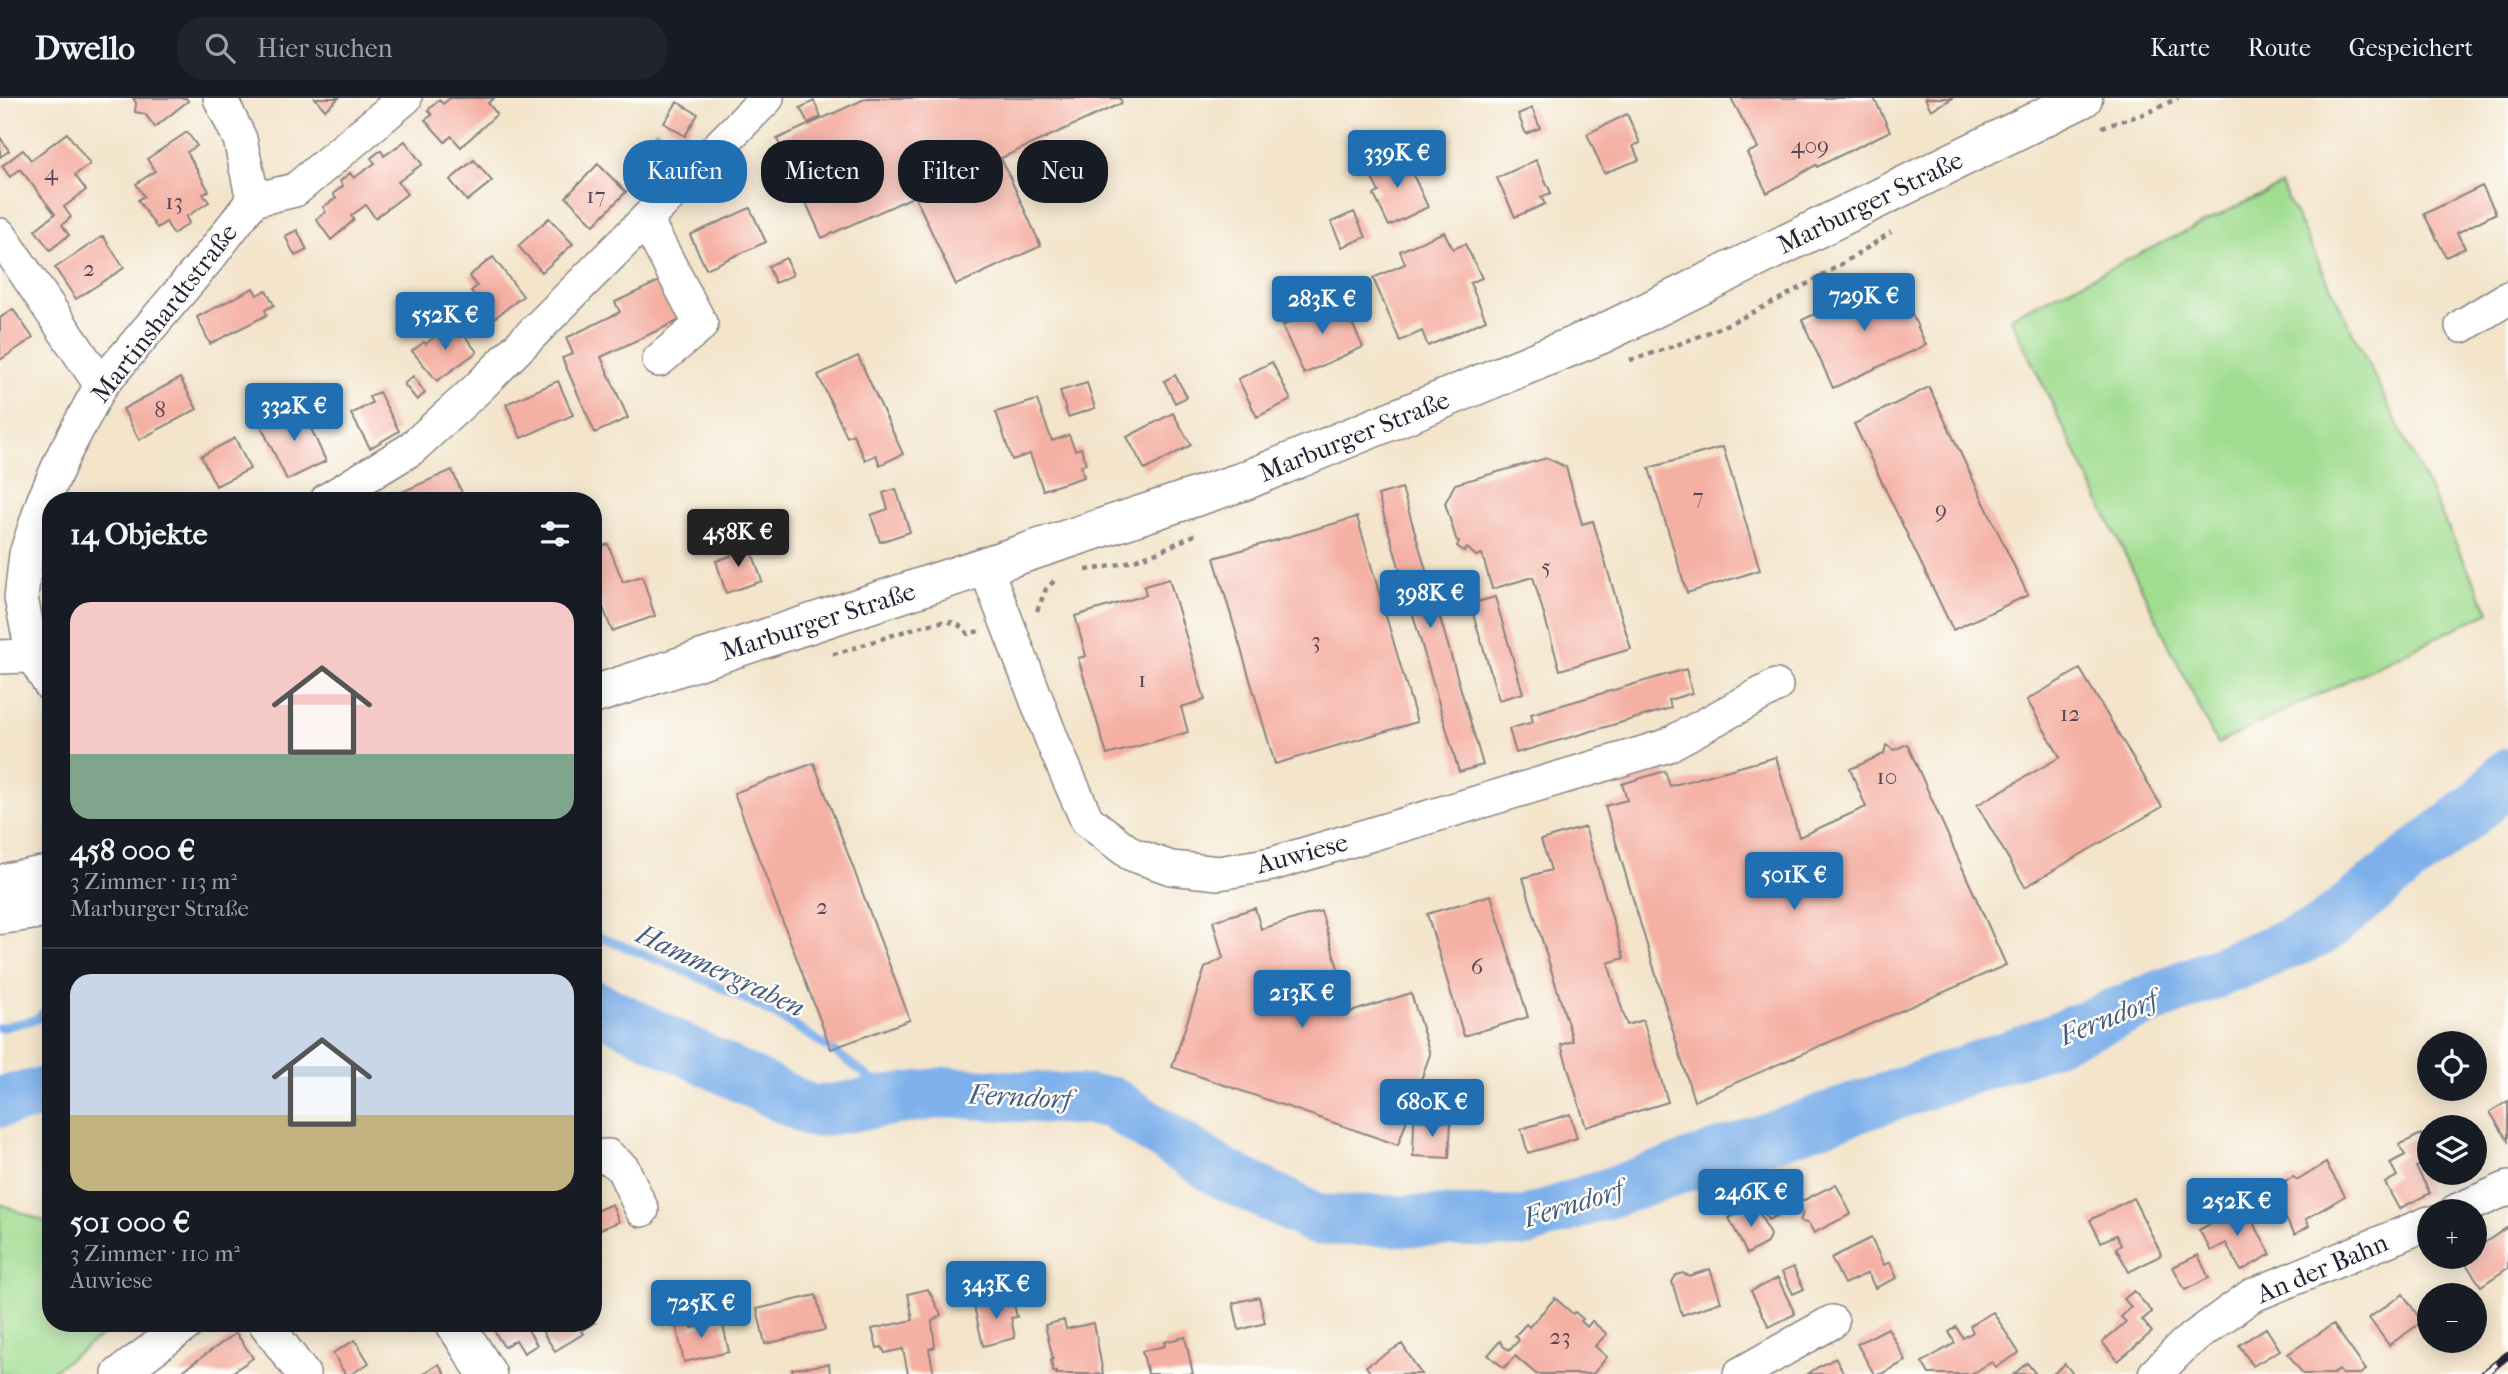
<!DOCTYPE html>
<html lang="de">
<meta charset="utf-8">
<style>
body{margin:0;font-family:"IM FELL French Canon",serif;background:#20242c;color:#f1f3f6;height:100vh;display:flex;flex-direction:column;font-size:26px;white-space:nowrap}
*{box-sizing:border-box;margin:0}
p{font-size:23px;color:#9ea1a6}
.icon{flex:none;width:38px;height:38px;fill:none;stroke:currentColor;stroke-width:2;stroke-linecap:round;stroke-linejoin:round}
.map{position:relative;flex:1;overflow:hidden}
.side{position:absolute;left:42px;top:394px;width:560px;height:840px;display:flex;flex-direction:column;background:#171b24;border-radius:28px;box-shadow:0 4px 18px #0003}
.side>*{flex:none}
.guide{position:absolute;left:623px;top:42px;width:665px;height:63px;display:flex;gap:14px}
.fabs{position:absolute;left:2417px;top:933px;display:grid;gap:14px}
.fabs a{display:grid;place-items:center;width:70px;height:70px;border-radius:50%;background:#171b24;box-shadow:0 4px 18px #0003;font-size:35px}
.price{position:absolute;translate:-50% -60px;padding:0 16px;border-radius:7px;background:#1f6fb2;color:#fff;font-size:23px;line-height:46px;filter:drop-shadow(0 2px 4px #0008)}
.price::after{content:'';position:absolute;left:50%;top:42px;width:21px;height:16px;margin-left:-10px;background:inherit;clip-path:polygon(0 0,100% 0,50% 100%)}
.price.on{background:#222;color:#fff}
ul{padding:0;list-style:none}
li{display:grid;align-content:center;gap:14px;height:371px;padding:0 28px}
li+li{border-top:2px solid #363941}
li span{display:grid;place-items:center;height:217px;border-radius:21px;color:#555}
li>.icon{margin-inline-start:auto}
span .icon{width:126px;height:126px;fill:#fffc;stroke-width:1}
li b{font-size:30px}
h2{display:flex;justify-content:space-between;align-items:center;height:84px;padding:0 28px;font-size:30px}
.tag{padding:0 24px;border-radius:28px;background:#171b24;box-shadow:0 4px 18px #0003;font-size:24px;line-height:63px}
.tag.on{background:#1f6fb2;color:#fff}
header{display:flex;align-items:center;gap:42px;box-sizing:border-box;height:98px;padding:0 35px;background:#171b24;border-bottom:2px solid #363941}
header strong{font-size:33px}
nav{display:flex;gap:38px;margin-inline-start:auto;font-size:24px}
.search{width:490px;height:63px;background:#20242c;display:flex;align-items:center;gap:18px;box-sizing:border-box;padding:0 24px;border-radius:28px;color:#9ea1a6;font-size:26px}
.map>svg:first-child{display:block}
.green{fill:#a0dd91;stroke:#618066;stroke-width:2}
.water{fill:#7eb1eb;stroke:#506a93;stroke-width:2}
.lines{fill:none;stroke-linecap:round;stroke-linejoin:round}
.stream{stroke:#7eb1eb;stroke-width:9}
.river{stroke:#7eb1eb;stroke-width:51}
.building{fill:#f5b0a4}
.minor-casing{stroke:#8a8382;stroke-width:36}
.major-casing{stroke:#8a8382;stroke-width:41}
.path{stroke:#8a8382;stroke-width:4.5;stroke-dasharray:5 5;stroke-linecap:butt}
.minor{stroke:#fff;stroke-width:33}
.major{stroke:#fff;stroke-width:38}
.rail-casing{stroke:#22223b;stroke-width:8}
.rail{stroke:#fdfcf7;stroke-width:5;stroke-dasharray:16;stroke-linecap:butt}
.labels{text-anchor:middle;stroke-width:5;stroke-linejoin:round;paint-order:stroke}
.number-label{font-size:23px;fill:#574655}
.street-label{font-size:26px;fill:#22223b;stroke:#fdfcf7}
.water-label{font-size:28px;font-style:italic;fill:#475b81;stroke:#fdfcf7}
</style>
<header>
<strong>Dwello</strong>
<div class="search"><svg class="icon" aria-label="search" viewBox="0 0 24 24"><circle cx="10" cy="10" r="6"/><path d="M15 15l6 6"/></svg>Hier suchen</div>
<nav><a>Karte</a><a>Route</a><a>Gespeichert</a></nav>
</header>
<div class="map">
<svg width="2508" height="1276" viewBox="0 0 2508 1276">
<rect width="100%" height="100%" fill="#fdfcf7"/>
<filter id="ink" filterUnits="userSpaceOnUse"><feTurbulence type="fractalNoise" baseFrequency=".0143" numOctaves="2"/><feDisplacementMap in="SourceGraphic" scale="14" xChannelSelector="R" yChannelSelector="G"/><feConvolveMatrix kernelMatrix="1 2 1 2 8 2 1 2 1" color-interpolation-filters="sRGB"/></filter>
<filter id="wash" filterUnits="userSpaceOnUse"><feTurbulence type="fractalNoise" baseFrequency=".00686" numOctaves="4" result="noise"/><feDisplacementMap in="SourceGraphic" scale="28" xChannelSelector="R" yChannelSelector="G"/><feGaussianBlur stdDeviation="1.57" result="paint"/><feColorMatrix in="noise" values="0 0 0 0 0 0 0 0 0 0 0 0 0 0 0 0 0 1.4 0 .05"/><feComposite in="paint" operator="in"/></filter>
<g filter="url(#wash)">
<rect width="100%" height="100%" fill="#f3e4ca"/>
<path class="green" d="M2281 87 2489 514 2217 646 2010 219Z
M0 1106 51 1126V1225H102L107 1234 48 1276H0Z"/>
<path class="water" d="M656 32 673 46 648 75 632 61Z"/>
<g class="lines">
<path class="stream" d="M593 837C698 875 812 925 895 1002
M0 930 37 921 51 907"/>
<path class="river" d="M593 907 813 1014 948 994 1111 1004 1220 1074 1318 1122 1524 1124 2028 951 2320 833 2483 704 2508 676
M0 1004 51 993"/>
</g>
<g id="blocks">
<path class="building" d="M133 0H186L188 3 155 29 145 16 135 14 136 5Z
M315 0H339L325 12Z
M450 0H494L488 5 497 16 461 49 451 38 445 44 425 22 432 17 428 12 439 2 443 6Z
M867 0H1120L1122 5 1001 60 1041 148 956 187 915 98 822 140 777 41Z
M1731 0H1874L1890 33 1817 69 1816 67 1767 95 1747 55 1758 50Z
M1925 0H1953L1931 12Z
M814 3 821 19 808 25 800 10Z
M677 4 698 16 685 38 664 25Z
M1532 10 1540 30 1526 36 1518 16Z
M1627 16 1640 45 1633 48 1639 62 1604 75 1587 36Z
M187 34 197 48 187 54 209 93 203 96 209 104 186 119 189 125 173 136 166 124 157 130 138 102 144 98 136 86 155 73 147 61Z
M67 35 90 66 75 77 86 92 64 109 71 119 62 127 69 137 50 152 35 132 55 116 20 71 10 79 2 68 23 52 31 62Z
M0 39 9 53 0 59Z
M405 43 422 66 398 84 407 96 375 120 366 107 351 118 354 122 331 142 316 121 326 114 323 109 336 100 333 96 343 88 340 83 350 75 354 80 375 65 371 60 381 52 384 58Z
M1403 55 1428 109 1389 128 1374 97 1379 94 1367 71Z
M474 62 492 83 467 103 450 82Z
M1536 62 1551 95 1541 99 1545 106 1515 119 1497 80Z
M598 66 626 94 594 127 566 99Z
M2482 88 2496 115 2457 135 2465 150 2446 159 2424 116Z
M750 110 766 144 706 171 690 137Z
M1354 114 1366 139 1342 149 1331 124Z
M549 120 573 146 542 174 518 148Z
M297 132 307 152 295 158 285 138Z
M1444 134 1453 151 1465 146 1482 180 1470 185 1486 222 1428 248 1422 233 1400 243 1373 180 1405 166 1400 153Z
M103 138 124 170 76 201 55 170Z
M493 159 523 198 492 222 471 193 477 188 469 178Z
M786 160 793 177 775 185 768 168Z
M1895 179 1926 247 1833 290 1802 222Z
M664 181 682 221 601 259 628 320 595 335 562 260 573 256 566 240 620 214 615 204Z
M253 190 257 197 266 192 274 207 265 212 267 217 210 246 197 219Z
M459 199 482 230 472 237 457 217 448 216 444 211Z
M1341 201 1363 249 1304 276 1282 228Z
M13 211 33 240 0 262V220Z
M453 223 477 254 437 283 412 253 424 244 426 246Z
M858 258 903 356 880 367 876 357 865 362 853 336 847 339 818 277Z
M1272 264 1291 302 1257 319 1238 281Z
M1175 277 1187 299 1175 305 1164 283Z
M413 278 425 295 417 302 404 286Z
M180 280 197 311 139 342 123 311Z
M558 283 573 317 521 340 506 306Z
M1087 285 1095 310 1068 319 1060 293Z
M1929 289 2028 497 1953 532 1854 326Z
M379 294 399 333 370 350 351 316 372 305 369 299Z
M1037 302 1052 343 1069 337 1075 352 1081 350 1086 366 1081 368 1084 379 1043 392 1030 356 1012 362 996 314Z
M301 309 326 363 287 382 261 328Z
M1173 315 1191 347 1145 372 1127 339Z
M235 340 250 371 216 388 201 358Z
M1723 349 1760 472 1687 495 1649 370Z
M1547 360 1566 369 1582 426 1593 423 1631 551 1560 572 1533 479 1492 491 1482 456 1476 458 1467 450 1464 454 1457 448 1459 444 1456 441 1445 405 1455 386Z
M452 372 465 402H397L395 397Z
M1402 390 1483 667 1459 674 1378 397Z
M896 391 910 434 880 444 871 417 888 411 883 395Z
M1357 419 1417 624 1275 666 1214 460Z
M738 443 742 454 751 451 762 483 726 495 716 463 731 458 727 447Z
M608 446 623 484 642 478 655 518 612 533 593 483V452Z
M1169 481 1205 602 1181 609 1188 634 1107 657 1078 560 1086 558 1075 518 1146 497 1144 488Z
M1495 499 1523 595 1499 602 1470 506Z
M1686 571 1692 595 1669 602 1671 610 1516 655 1509 631 1533 624 1531 616Z
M2080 571 2162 709 2025 789 1977 707 2060 659 2027 602Z
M1907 646 2006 867 1694 1003 1605 708 1627 702 1622 686 1665 673 1670 688 1776 659 1799 739 1866 709 1850 671 1884 656 1886 647 1894 652Z
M814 665 910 922 831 951 734 695Z
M1585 729 1624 860 1608 865 1627 927 1643 922 1668 1004 1586 1029 1561 947 1573 943 1523 780 1551 772 1541 742Z
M1491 797 1528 919 1464 938 1427 816Z
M1255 810 1261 831 1321 813 1351 914 1411 895 1430 956 1398 1047 1172 969 1205 870 1223 860 1213 823Z
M2508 1003V1043L2490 1014Z
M1570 1016 1577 1040 1528 1055 1521 1031Z
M1414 1022 1451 1024 1449 1060 1413 1058Z
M2421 1036 2429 1051V1063L2416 1069 2430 1095 2399 1111 2385 1085 2397 1078 2390 1065 2405 1057 2399 1047Z
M2326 1065 2345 1098 2306 1121 2309 1128 2295 1136 2273 1100 2286 1092 2285 1083 2293 1079 2298 1082Z
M1836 1086 1851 1116 1814 1135 1809 1126 1800 1123 1803 1114 1798 1105Z
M1784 1088 1795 1109 1768 1122 1757 1098 1770 1091 1771 1094Z
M2133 1100 2162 1157 2129 1174 2116 1150 2121 1147 2116 1137 2101 1144 2090 1122Z
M612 1106 619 1124 593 1134V1114Z
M1756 1107 1770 1137 1767 1145 1747 1156 1729 1120Z
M2244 1108 2271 1156 2241 1173 2226 1145 2211 1153 2199 1132Z
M2508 1129V1170L2481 1188 2462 1160 2474 1158V1152Z
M1871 1140 1884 1167 1890 1164 1897 1180 1875 1190 1868 1175 1844 1186 1831 1160Z
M2198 1157 2209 1180 2185 1192 2173 1169Z
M1793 1169 1804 1191 1793 1196 1782 1174Z
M1710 1171 1721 1204 1682 1217 1672 1184 1676 1177 1683 1175 1689 1178Z
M1778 1180 1795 1216 1769 1229 1751 1193Z
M928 1191 941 1217 932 1223 935 1249 929 1251 934 1276H908L903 1251 885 1255 882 1249 877 1250 872 1231 913 1222 908 1196Z
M2134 1193 2152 1214 2142 1222 2152 1234 2118 1263 2102 1244 2126 1224 2121 1219 2131 1209 2124 1201Z
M2403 1196 2422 1224 2389 1247 2369 1220Z
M816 1197 825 1232 765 1246 757 1211Z
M1259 1199 1265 1225 1239 1232 1233 1205Z
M1006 1200 1008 1208 1014 1207 1017 1219 1011 1220 1015 1240 983 1248 974 1208Z
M1555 1200 1573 1216 1575 1214 1583 1221 1581 1223 1587 1229 1592 1223 1607 1236 1595 1248 1607 1259 1593 1276H1536L1515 1258 1504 1270 1488 1257 1500 1243 1504 1249 1510 1252 1519 1242 1515 1238 1526 1226 1529 1229Z
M1993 1214 2019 1255 1996 1269 1992 1264 1971 1276H1929L1922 1264 1955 1245 1949 1234 1956 1229 1963 1240 1973 1234 1970 1228Z
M689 1218 692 1230 722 1223 729 1254 684 1264 675 1221Z
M1064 1222 1066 1231 1094 1225 1103 1276H1056V1273L1053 1274 1051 1262 1053 1261 1045 1227Z
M494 1225H534L527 1230 537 1247 524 1255 516 1242 504 1249 493 1231 497 1229Z
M537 1225H594L581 1233 583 1236 555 1253Z
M2333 1226 2366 1272 2360 1276H2342L2339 1272 2333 1276H2303L2288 1256Z
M1888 1230 1906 1263 1881 1276H1874L1857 1246Z
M2266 1230 2280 1252 2253 1268 2239 1247Z
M236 1235 253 1260 230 1276H178Z
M1185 1239 1193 1276H1148L1142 1253 1165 1248 1164 1244Z
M355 1242 369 1265 351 1276H345L333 1255Z
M1402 1246 1421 1276H1371L1366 1268Z
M1836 1260 1844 1276H1808L1816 1270Z
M2027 1265 2036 1276H2014Z
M439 1266 445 1276H423Z
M829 1266 830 1276H793L792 1271Z
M2065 1266 2073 1276H2053Z"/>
</g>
</g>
<g filter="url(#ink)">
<use href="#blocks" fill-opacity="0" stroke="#8a8382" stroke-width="2"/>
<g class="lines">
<defs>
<path id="minor" d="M220 0 240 41 253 102
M253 102 295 92 405 0
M646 122 701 227 659 262
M0 137 101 287
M2462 228 2508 200
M327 402 411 351 477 291 767 0
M985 468 1054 647 1087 722 1131 756 1171 770 1219 775 1272 766 1666 648 1776 588
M0 559 51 557
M51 588 33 558 21 500 26 456 43 404 64 356 101 287 211 157 253 102
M593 1059 608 1058 623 1071 642 1112
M2456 1113 2508 1090
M265 1225 303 1276
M119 1276 188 1225
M1740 1276 1832 1224
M2155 1276 2185 1246 2251 1198 2429 1125"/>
<path id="major" d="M593 597 1244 383 1602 236 2083 0
M0 790 9 784 51 776
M0 817 51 810
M455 1225 487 1276"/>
</defs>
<use href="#minor" class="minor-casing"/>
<use href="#major" class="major-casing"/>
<path class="path" d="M2102 29 2147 15 2178 0
M1630 262C1719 237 1815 186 1891 134
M1086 472C1126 468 1160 454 1196 436
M1037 513 1046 491 1057 480
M833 556C857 551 933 520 950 524 958 525 963 530 968 536L979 533"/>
<use href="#minor" class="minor"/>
<use href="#major" class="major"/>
<defs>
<path id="rail" d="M2484 1276 2508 1257"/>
</defs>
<use href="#rail" class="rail-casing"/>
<use href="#rail" class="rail"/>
</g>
</g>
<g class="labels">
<g class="number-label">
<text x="1810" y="55">409</text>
<text x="51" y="82">4</text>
<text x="596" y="105">17</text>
<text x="174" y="111">13</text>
<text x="89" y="178">2</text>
<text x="160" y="319">8</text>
<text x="1698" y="406">7</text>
<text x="1941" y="419">9</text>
<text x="1546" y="476">5</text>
<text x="1316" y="550">3</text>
<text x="1142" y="589">1</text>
<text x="2070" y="623">12</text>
<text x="1887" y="686">10</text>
<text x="822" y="816">2</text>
<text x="1477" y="876">6</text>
<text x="1560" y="1246">23</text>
</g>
<g class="street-label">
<text transform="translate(1870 104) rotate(-26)" y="9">Marburger Straße</text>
<text transform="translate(164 215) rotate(-52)" y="9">Martinshardtstraße</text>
<text transform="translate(1354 338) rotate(-22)" y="9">Marburger Straße</text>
<text transform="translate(818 523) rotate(-18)" y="9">Marburger Straße</text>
<text transform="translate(1302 755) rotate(-15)" y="9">Auwiese</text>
<text transform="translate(2322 1170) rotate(-23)" y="9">An der Bahn</text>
</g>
<g class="water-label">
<text transform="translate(721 872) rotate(25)" y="10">Hammergraben</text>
<text transform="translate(2108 919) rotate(-22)" y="10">Ferndorf</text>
<text transform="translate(1020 998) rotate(3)" y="10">Ferndorf</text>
<text transform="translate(1573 1105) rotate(-17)" y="10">Ferndorf</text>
</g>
</g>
</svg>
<div class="fabs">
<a><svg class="icon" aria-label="locate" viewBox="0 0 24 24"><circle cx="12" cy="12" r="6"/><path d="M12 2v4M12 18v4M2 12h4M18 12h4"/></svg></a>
<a><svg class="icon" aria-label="layers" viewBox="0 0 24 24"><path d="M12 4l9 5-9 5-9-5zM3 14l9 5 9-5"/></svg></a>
<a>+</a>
<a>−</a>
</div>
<b class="price" style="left:1397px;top:92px">339K €</b>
<b class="price" style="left:1864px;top:235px">729K €</b>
<b class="price" style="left:1322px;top:238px">283K €</b>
<b class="price" style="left:445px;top:254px">552K €</b>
<b class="price" style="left:294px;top:345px">332K €</b>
<b class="price on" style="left:738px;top:471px">458K €</b>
<b class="price" style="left:1430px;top:532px">398K €</b>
<b class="price" style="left:1794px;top:814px">501K €</b>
<b class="price" style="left:1302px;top:932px">213K €</b>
<b class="price" style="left:1432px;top:1041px">680K €</b>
<b class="price" style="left:1751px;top:1131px">246K €</b>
<b class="price" style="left:2237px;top:1140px">252K €</b>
<b class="price" style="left:996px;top:1223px">343K €</b>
<b class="price" style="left:701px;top:1242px">725K €</b>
<div class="guide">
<a class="tag on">Kaufen</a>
<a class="tag">Mieten</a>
<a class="tag">Filter</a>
<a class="tag">Neu</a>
</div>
<section class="side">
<h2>14 Objekte<svg class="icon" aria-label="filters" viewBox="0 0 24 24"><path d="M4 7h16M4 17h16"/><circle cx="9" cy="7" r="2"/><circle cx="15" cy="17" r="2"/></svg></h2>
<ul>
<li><span style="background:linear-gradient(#f6c9c9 70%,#7fa58c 0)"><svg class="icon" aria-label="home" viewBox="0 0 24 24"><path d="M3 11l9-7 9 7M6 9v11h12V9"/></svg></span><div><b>458 000 €</b><p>3 Zimmer · 113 m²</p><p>Marburger Straße</p></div></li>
<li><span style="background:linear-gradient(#c9d6e8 65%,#c2b280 0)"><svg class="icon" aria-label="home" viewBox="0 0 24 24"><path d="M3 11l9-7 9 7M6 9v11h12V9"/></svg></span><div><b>501 000 €</b><p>3 Zimmer · 110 m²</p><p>Auwiese</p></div></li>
</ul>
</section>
</div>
